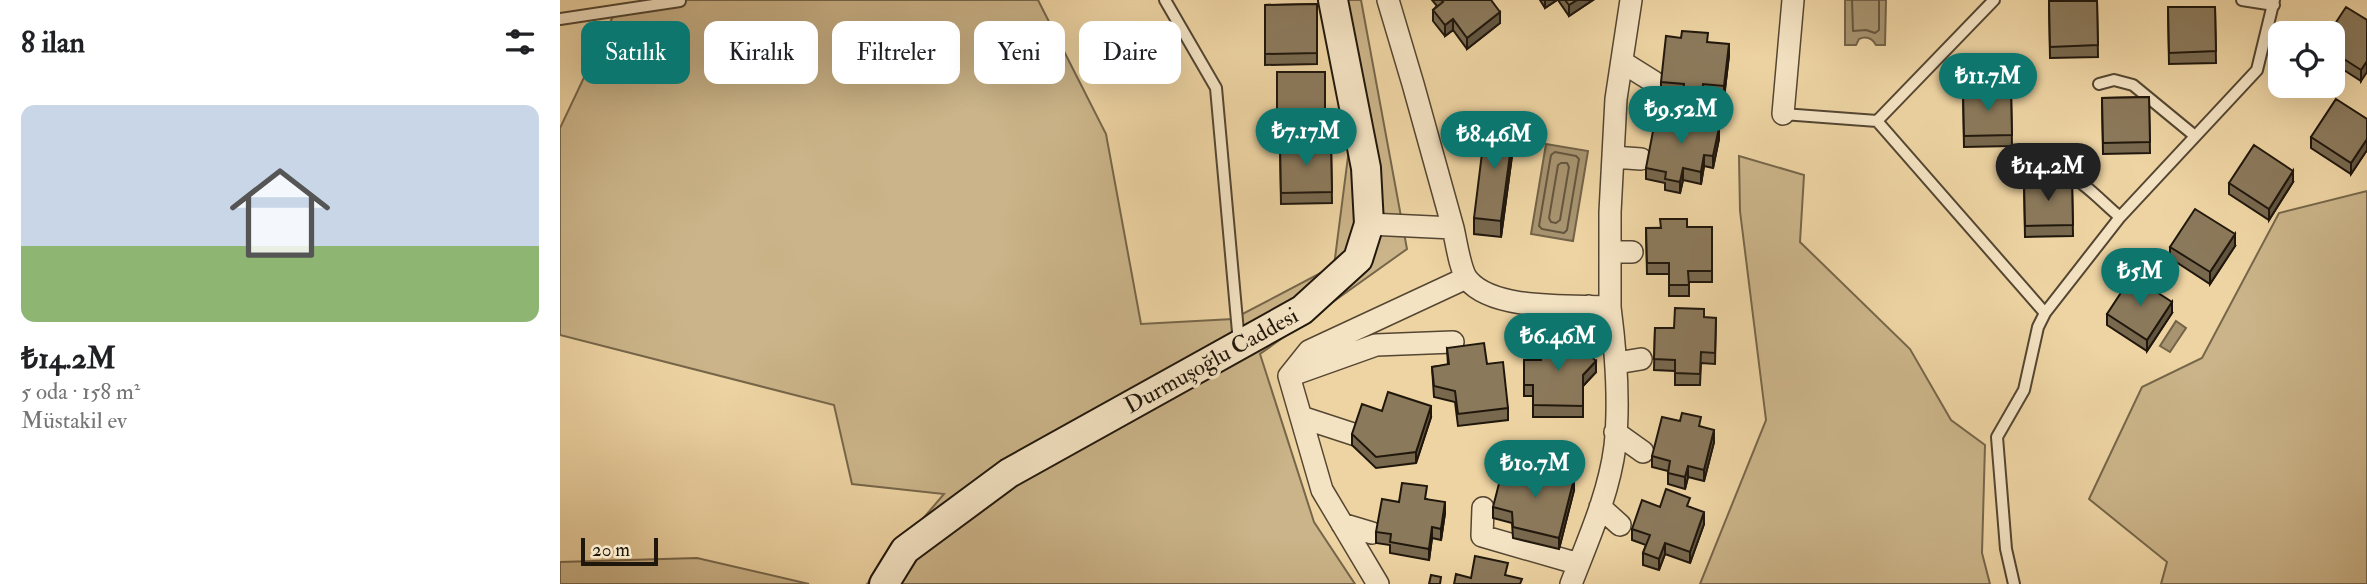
<!DOCTYPE html>
<html lang="tr">
<meta charset="utf-8">
<style>
body{margin:0;font-family:"IM FELL Double Pica",serif;background:#f2f2f2;color:#202124;height:100vh;display:flex;flex-direction:column;font-size:26px;white-space:nowrap}
*{box-sizing:border-box;margin:0}
p{font-size:23px;color:#757577}
.icon{flex:none;width:38px;height:38px;fill:none;stroke:currentColor;stroke-width:2;stroke-linecap:round;stroke-linejoin:round}
.map{position:relative;flex:1;overflow:hidden}
.side{display:flex;flex-direction:column;background:#fff;width:560px}
.side>*{flex:none}
.guide{position:absolute;left:21px;top:21px;width:665px;height:63px;display:flex;gap:14px}
.fabs{position:absolute;left:1708px;top:21px;display:grid;gap:14px}
.fabs a{display:grid;place-items:center;width:77px;height:77px;border-radius:14px;background:#fff;box-shadow:0 7px 28px #0002;font-size:35px}
.scale{position:absolute;left:21px;bottom:18px;width:77px;box-sizing:border-box;padding-left:7px;border:4px solid #20170c;border-top:0;font-size:19px;line-height:24px;white-space:nowrap;color:#20170c;-webkit-text-stroke:5px #f4e3c3;paint-order:stroke}
.price{position:absolute;translate:-50% -60px;padding:0 16px;border-radius:24px;background:#0f766e;color:#fff;font-size:23px;line-height:46px;filter:drop-shadow(0 2px 4px #0008)}
.price::after{content:'';position:absolute;left:50%;top:42px;width:21px;height:16px;margin-left:-10px;background:inherit;clip-path:polygon(0 0,100% 0,50% 100%)}
.price.on{background:#222;color:#fff}
ul{padding:0;list-style:none}
li{display:grid;align-content:center;gap:14px;height:371px;padding:0 21px}
li+li{border-top:2px solid #e0e0e0}
li span{display:grid;place-items:center;height:217px;border-radius:14px;color:#555}
li>.icon{margin-inline-start:auto}
span .icon{width:126px;height:126px;fill:#fffc;stroke-width:1}
li b{font-size:30px}
h2{display:flex;justify-content:space-between;align-items:center;height:84px;padding:0 21px;font-size:30px}
.chip{padding:0 24px;border-radius:14px;background:#fff;box-shadow:0 7px 28px #0002;font-size:24px;line-height:63px}
.chip.on{background:#0f766e;color:#fff}
main{display:flex;flex:1;min-height:0}
.map>svg:first-child{display:block}
.green{fill:#cbb489;stroke:#76664a;stroke-width:2}
.water{fill:#a89470;stroke:#726248;stroke-width:2}
.lines{fill:none;stroke-linecap:round;stroke-linejoin:round}
.shore{stroke:#64563e;stroke-width:2}
.lane-casing{stroke:#544632;stroke-width:14}
.street-casing{stroke:#544632;stroke-width:24}
.secondary-casing{stroke:#20170c;stroke-width:32}
.lane{stroke:#f4e3c3;stroke-width:10}
.street{stroke:#f4e3c3;stroke-width:21}
.secondary{stroke:#f4e3c3;stroke-width:28}
.wall{fill:#78684e;stroke:#20170c;stroke-width:2}
.shaded-wall{fill:#615540;stroke:#20170c;stroke-width:2}
.building{fill:#8b795b;stroke:#20170c;stroke-width:2}
.labels{text-anchor:middle;stroke-width:7;stroke-linejoin:round;paint-order:stroke}
.street-label{font-size:23px;fill:#20170c;stroke:#f4e3c3}
</style>
<main>
<section class="side">
<h2>8 ilan<svg class="icon" aria-label="filters" viewBox="0 0 24 24"><path d="M4 7h16M4 17h16"/><circle cx="9" cy="7" r="2"/><circle cx="15" cy="17" r="2"/></svg></h2>
<ul>
<li><span style="background:linear-gradient(#c9d6e8 65%,#8fb573 0)"><svg class="icon" aria-label="home" viewBox="0 0 24 24"><path d="M3 11l9-7 9 7M6 9v11h12V9"/></svg></span><div><b>₺14.2M</b><p>5 oda · 158 m²</p><p>Müstakil ev</p></div></li>
</ul>
</section>
<div class="map">
<svg width="1807" height="584" viewBox="0 0 1807 584">
<rect width="100%" height="100%" fill="#eed4a3"/>
<filter id="stains"><feTurbulence type="fractalNoise" baseFrequency=".00286" numOctaves="4"/><feColorMatrix values="0 0 0 0 .2 0 0 0 0 .09 0 0 0 0 .02 0 0 0 .5 -.17"/></filter>
<radialGradient id="worn" r=".72"><stop offset=".6" stop-color="#630" stop-opacity="0"/><stop offset="1" stop-color="#630" stop-opacity=".3"/></radialGradient>
<path class="green" d="M109 0H478L546 134 581 324 673 319 774 266 790 141 763 0H801L847 249 700 354 754 522 795 584H307L384 494 292 484 274 405 0 335V128L56 10Z
M1179 156 1244 175 1240 242 1350 349 1391 420 1425 445 1422 553 1430 584H1140L1206 420 1180 211Z
M1807 191V584H1601L1607 562 1529 499 1582 387 1642 358 1719 213Z
M137 558 249 584H0V562Z"/>
<path class="water" d="M1285 0H1326L1325 45H1316C1312 38 1306 36 1299 39L1296 45H1285Z
M986 144 1028 151 1013 241 971 234Z
M1616 321 1626 328 1610 352 1600 346Z"/>
<g class="lines">
<path class="shore" d="M1292 0 1293 31 1306 30 1315 33 1319 30V0
M995 152 1016 156 1019 159 1007 230 1004 233 982 229 979 226 991 155Z
M1001 163H1007L1009 167 1000 220 996 223 991 222 989 218 998 165Z"/>
<defs>
<path id="lane" d="M605 0 656 88 679 343
M1682 0 1714 5
M0 19 120 1
M1539 84 1554 80 1573 85 1635 136
M1223 114 1317 121 1434 0
M1317 121 1485 313
M1460 173C1500 152 1531 193 1560 217
M1454 584 1446 549 1437 437 1464 390 1478 327 1485 313 1560 217 1697 70 1714 0"/>
<path id="street" d="M1062 62 1094 82
M1223 114 1233 0
M1053 157 1081 159
M809 224 893 228 853 84 828 0
M893 228C896 240 900 271 908 280 934 311 1011 305 1050 307V212L1056 99 1071 0
M1050 252H1072
M1029 306 1031 340
M1057 363 1081 359
M729 376 816 345 893 342
M741 417 796 435
M1055 432 1083 452
M1040 507 1060 525
M923 508 922 536 1019 564
M782 524 812 533
M818 584 762 490 729 376 749 351 906 278
M1011 584C1028 540 1049 494 1055 446 1060 400 1056 353 1050 307"/>
<path id="secondary" d="M324 584 345 550 449 473 742 310 798 259 809 224 806 168 773 0"/>
</defs>
<use href="#lane" class="lane-casing"/>
<use href="#street" class="street-casing"/>
<use href="#secondary" class="secondary-casing"/>
<use href="#lane" class="lane"/>
<use href="#street" class="street"/>
<use href="#secondary" class="secondary"/>
</g>
<path class="wall" d="M872 0H931L940 23 907 49 893 30 885 36 873 21V10L877 6Z
M980 0H997L985 8Z
M998 0H1033L1009 16Z
M1489 1H1537L1538 57 1490 58Z
M757 4V64L705 65V5Z
M1608 7H1655L1656 63 1609 64Z
M1807 20 1801 81 1773 63V33Z
M1148 42 1169 55 1164 98 1143 95 1142 107 1123 105V95L1101 93V82Z
M717 72H765V132H717Z
M1451 90 1452 146 1404 147 1403 91Z
M1589 97 1590 153 1543 154 1542 98Z
M1807 119V150L1791 174 1751 148V137Z
M1140 124 1159 139 1153 168 1144 166 1141 184 1123 180 1120 193 1105 190V183L1086 179V168L1113 129Z
M954 141 941 237 914 234V218Z
M771 143 772 203 721 204 720 144Z
M1512 180 1513 236 1465 237 1464 181Z
M1733 182 1709 220 1669 194V183Z
M1152 227V282H1129V296H1109V274H1087L1086 228Z
M1675 246 1650 284 1610 258V247Z
M1612 313 1587 351 1547 325V314Z
M1156 318 1155 364 1141 363 1140 385H1115V371L1094 370 1095 328H1114Z
M1021 347 1036 372 1023 386V417H973V396H964V360H981Z
M887 348 927 364 948 408V420L898 426 895 402 874 397 872 367 888 365Z
M822 411 871 417 856 463 816 468 792 445V434Z
M1141 427 1154 442 1144 481 1128 477 1125 489 1108 484V471L1092 467V456Z
M957 476 1014 490 999 549 953 538 952 523 933 518V507Z
M867 499 885 513 881 540 872 538 869 560 830 553V545L816 543V532L839 502Z
M1100 507H1130L1144 524 1130 563 1105 554 1099 570 1083 565V553L1086 545 1072 540V529Z"/>
<path class="shaded-wall" d="M985 0H997L985 8Z
M1017 0H1033L1009 16V5Z
M940 12V23L907 49V38Z
M893 19V30L885 36V25Z
M1169 44V55L1164 98V86Z
M1807 61V72L1801 81V70Z
M954 125V141L941 237V221Z
M1159 128V139L1153 168V156Z
M1807 139V150L1791 174V163Z
M1144 155V166L1141 184V172Z
M1123 168V180L1120 193V182Z
M1733 171V182L1709 220V209Z
M1675 234V246L1650 284V272Z
M1612 302V313L1587 351V340Z
M1036 361V372L1023 386V375Z
M871 406V417L856 463V452Z
M1154 430V442L1144 481V470Z
M1128 466V477L1125 489V477Z
M1014 479V490L999 549V538Z
M885 502V513L881 540V529Z
M1144 512V524L1130 563V552Z
M872 527V538L869 560V549Z
M1105 543V554L1099 570V559Z"/>
<path class="building" d="M881 0H931L940 12 907 38 893 19 885 25 873 10 883 2Z
M1005 0H1017L1009 5Z
M1489 1H1537L1538 45 1490 47Z
M757 4V53L705 54V5Z
M1608 7H1655L1656 51 1609 53Z
M1786 7 1807 20V61L1801 70 1773 52V33H1769Z
M1122 31 1148 33 1147 42 1169 44 1164 86 1143 84 1142 96 1123 94 1124 84 1101 82 1106 36 1121 38Z
M717 72H765V121H717Z
M1451 90 1452 135 1404 136 1403 91Z
M1589 97 1590 142 1543 143 1542 98Z
M1776 99 1807 119V139L1791 163 1751 137Z
M1117 111 1140 115 1139 124 1159 128 1153 156 1144 155 1141 172 1123 168 1120 182 1105 179 1106 172 1086 168 1094 126 1113 129Z
M926 121 954 125 941 221 914 218Z
M771 143 772 192 721 193 720 144Z
M1694 145 1733 171 1709 209 1669 183Z
M1512 180 1513 225 1465 226 1464 181Z
M1635 209 1675 234 1650 272 1610 247Z
M1100 219H1127V227H1152V271H1128L1129 285H1109V263H1087L1086 228H1101Z
M1572 276 1612 302 1587 340 1547 314Z
M1115 308 1144 309V317L1156 318 1155 353 1141 352 1140 374 1115 373V360L1094 359 1095 328H1114Z
M981 339H1021V347L1036 361 1023 375V406L973 405V385H964V360H981Z
M924 343 927 364 943 362 948 408 898 414 895 391 874 386 872 367 889 364 887 348Z
M828 392 871 406 856 452 816 457 792 434 802 404 822 411Z
M1122 413 1141 417 1139 426 1154 430 1144 470 1128 466 1125 477 1108 473 1110 461 1092 456 1102 417 1120 421Z
M960 465 1014 479 999 538 953 527 952 512 933 507 942 472 957 476Z
M842 483 867 486 865 499 885 502 881 529 872 527 869 549 830 542 831 534 816 532 822 499 839 502Z
M1106 489 1130 498 1127 506 1144 512 1130 552 1105 543 1099 559 1083 553 1090 535 1072 529 1082 500 1100 507Z
M915 556 948 563 945 575 962 579 960 584H894L896 574 911 578Z
M871 575 881 577 880 584H869Z"/>
<g class="labels">
<g class="street-label">
<text transform="translate(651 360) rotate(-29)" y="8">Durmuşoğlu Caddesi</text>
</g>
</g>
<rect width="100%" height="100%" filter="url(#stains)"/>
<rect width="100%" height="100%" fill="url(#worn)"/>
</svg>
<div class="fabs">
<a><svg class="icon" aria-label="locate" viewBox="0 0 24 24"><circle cx="12" cy="12" r="6"/><path d="M12 2v4M12 18v4M2 12h4M18 12h4"/></svg></a>
</div>
<div class="scale">20 m</div>
<b class="price" style="left:1428px;top:113px">₺11.7M</b>
<b class="price" style="left:1121px;top:146px">₺9.52M</b>
<b class="price" style="left:746px;top:168px">₺7.17M</b>
<b class="price" style="left:934px;top:171px">₺8.46M</b>
<b class="price on" style="left:1488px;top:203px">₺14.2M</b>
<b class="price" style="left:1580px;top:308px">₺5M</b>
<b class="price" style="left:998px;top:373px">₺6.46M</b>
<b class="price" style="left:975px;top:500px">₺10.7M</b>
<div class="guide">
<a class="chip on">Satılık</a>
<a class="chip">Kiralık</a>
<a class="chip">Filtreler</a>
<a class="chip">Yeni</a>
<a class="chip">Daire</a>
</div>
</div>
</main>
